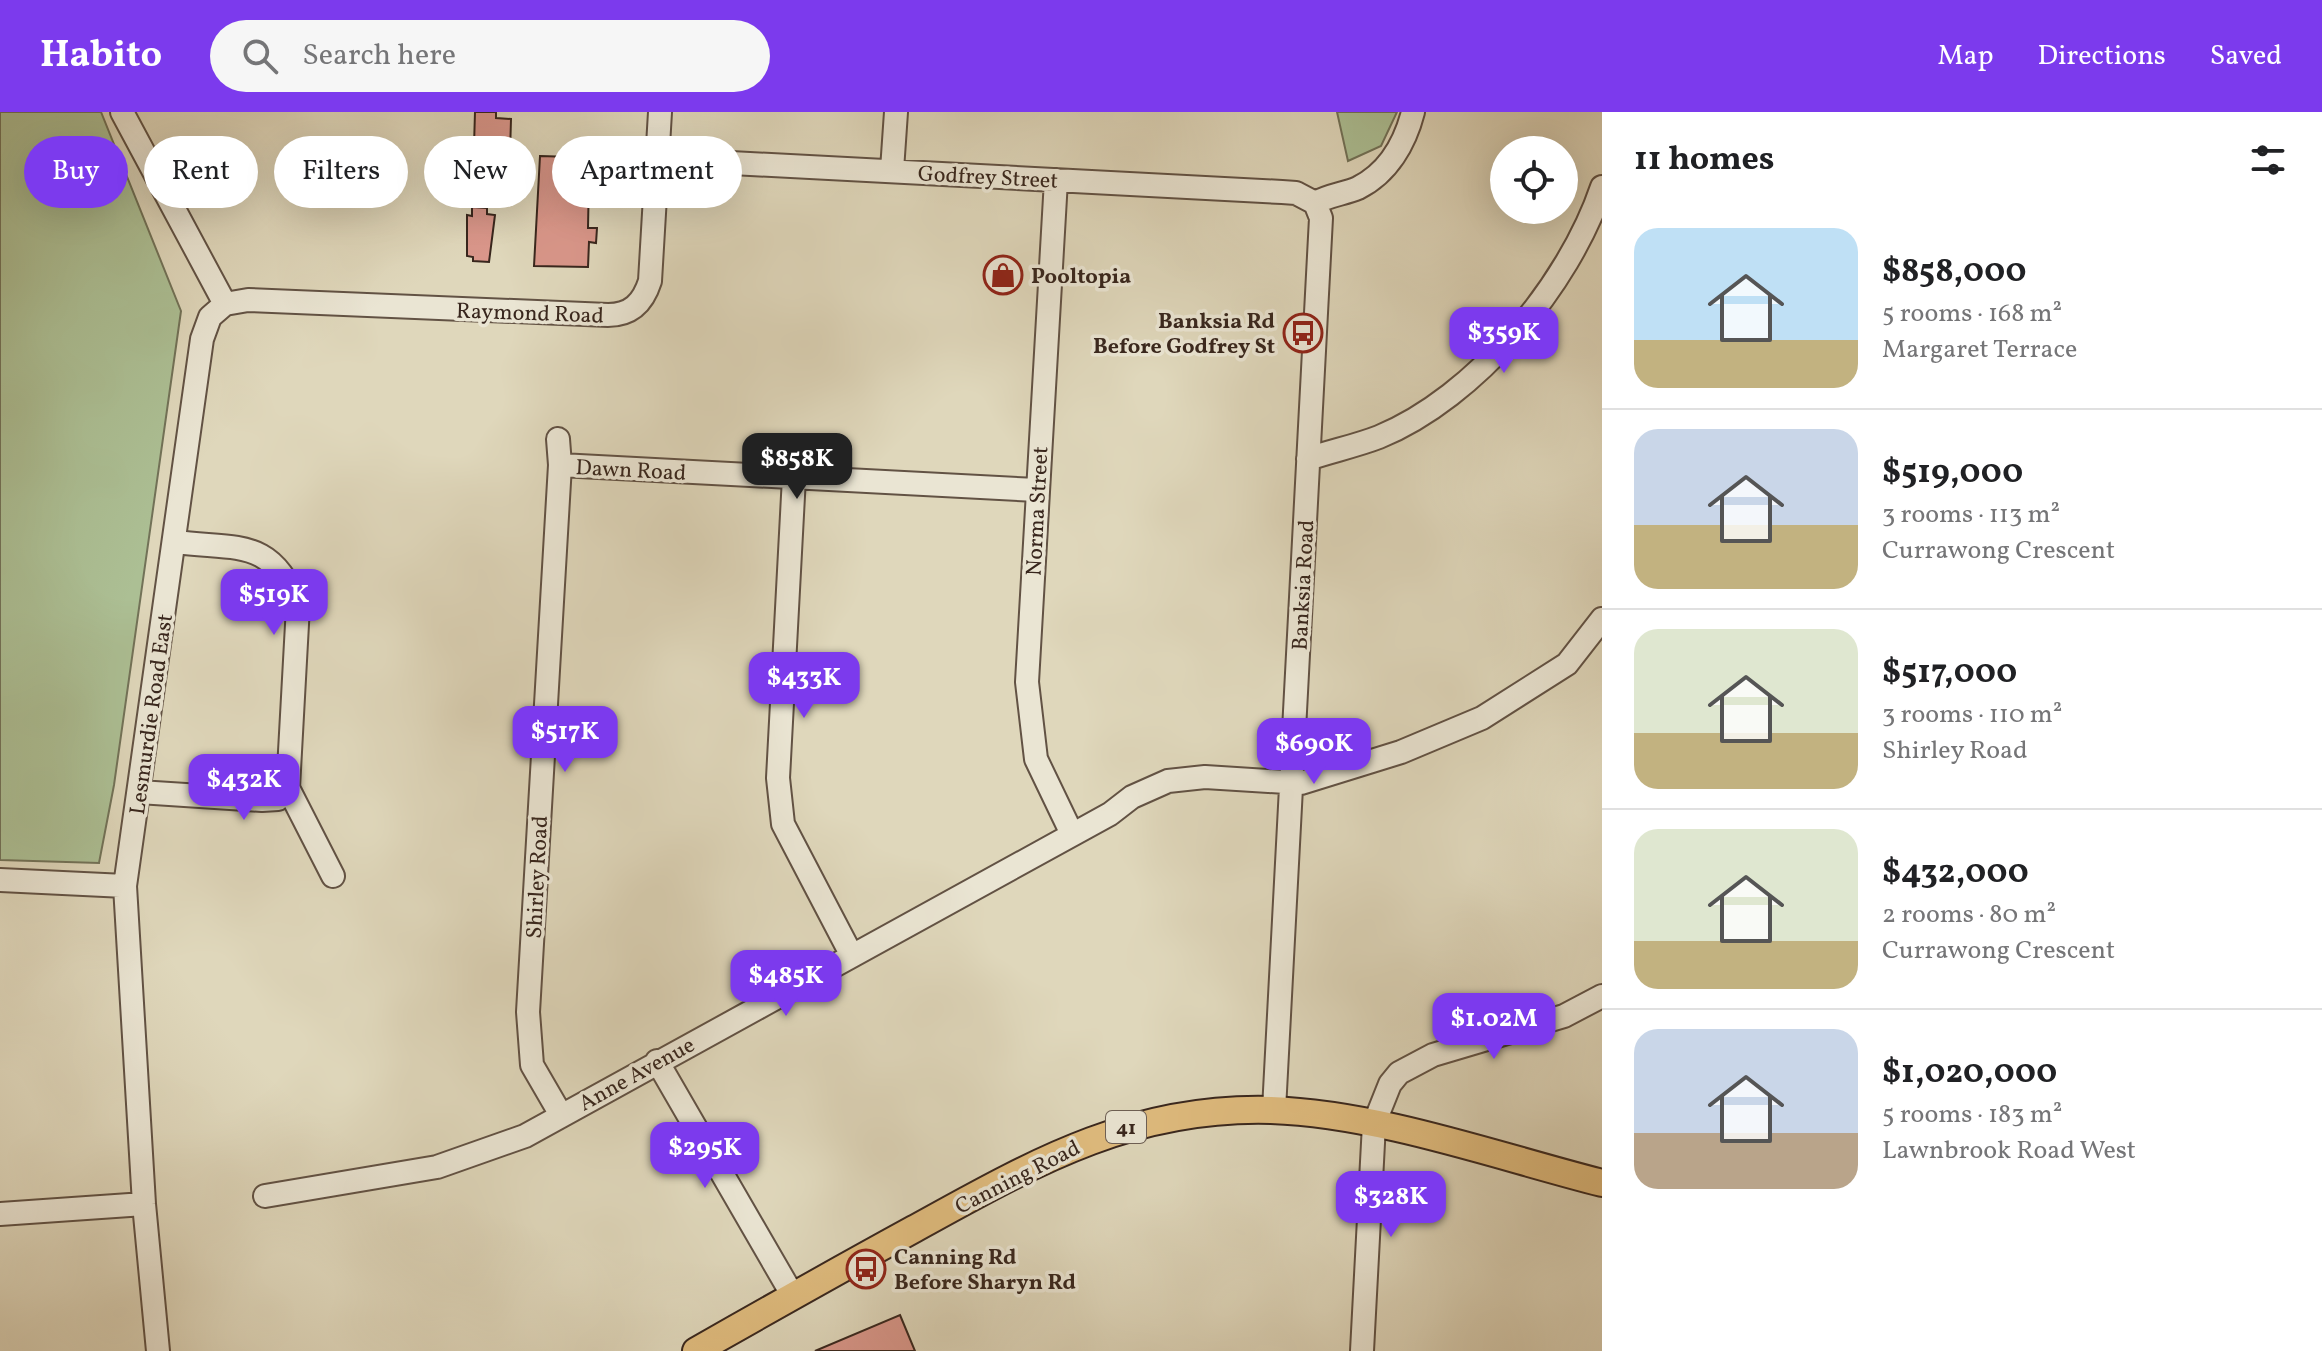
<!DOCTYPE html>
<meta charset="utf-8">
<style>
body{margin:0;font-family:Vollkorn,serif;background:#f6f6f6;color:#202124;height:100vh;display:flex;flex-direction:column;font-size:30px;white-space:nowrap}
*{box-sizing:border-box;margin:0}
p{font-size:26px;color:#757577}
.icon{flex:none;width:44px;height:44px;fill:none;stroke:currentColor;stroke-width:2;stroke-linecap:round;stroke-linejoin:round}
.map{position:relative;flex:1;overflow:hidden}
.side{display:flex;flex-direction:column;background:#fff;width:720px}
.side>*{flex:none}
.guide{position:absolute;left:24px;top:24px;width:760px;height:72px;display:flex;gap:16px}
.controls{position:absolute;left:1490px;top:24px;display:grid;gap:16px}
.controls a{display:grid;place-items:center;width:88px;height:88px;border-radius:50%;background:#fff;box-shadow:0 8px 32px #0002;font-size:40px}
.price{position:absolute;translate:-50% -68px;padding:0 18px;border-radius:16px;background:#7c3aed;color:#fff;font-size:26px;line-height:52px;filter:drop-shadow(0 2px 4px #0008)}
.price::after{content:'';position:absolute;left:50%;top:48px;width:24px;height:18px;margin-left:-12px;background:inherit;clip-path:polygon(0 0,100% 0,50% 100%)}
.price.on{background:#222;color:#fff}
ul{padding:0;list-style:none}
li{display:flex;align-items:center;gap:24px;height:200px;padding:0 32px}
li+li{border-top:2px solid #e0e0e0}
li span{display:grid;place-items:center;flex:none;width:224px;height:160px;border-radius:24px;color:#555}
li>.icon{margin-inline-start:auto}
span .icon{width:96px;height:96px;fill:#fffc;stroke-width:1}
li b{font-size:34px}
h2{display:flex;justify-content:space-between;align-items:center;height:96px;padding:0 32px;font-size:34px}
.pill{padding:0 28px;border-radius:36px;background:#fff;box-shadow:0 8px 32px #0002;font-size:28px;line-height:72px}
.pill.on{background:#7c3aed;color:#fff}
header{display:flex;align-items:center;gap:48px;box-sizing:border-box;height:112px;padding:0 40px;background:#7c3aed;color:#fff}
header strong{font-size:38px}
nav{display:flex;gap:44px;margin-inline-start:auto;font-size:28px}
.search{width:560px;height:72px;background:#f6f6f6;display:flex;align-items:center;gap:20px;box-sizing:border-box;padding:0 28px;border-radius:44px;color:#757577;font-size:30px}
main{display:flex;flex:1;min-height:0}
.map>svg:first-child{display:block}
.green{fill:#acbf94;stroke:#727258;stroke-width:2}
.building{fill:#d9968a;stroke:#38261d;stroke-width:2}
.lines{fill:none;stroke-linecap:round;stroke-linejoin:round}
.minor-casing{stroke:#625244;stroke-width:26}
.major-casing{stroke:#38261d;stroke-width:30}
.minor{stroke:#eae5d3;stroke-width:22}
.major{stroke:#e0bc7e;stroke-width:26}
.labels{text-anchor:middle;stroke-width:7;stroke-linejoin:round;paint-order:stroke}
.shield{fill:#eae5d3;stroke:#6d5f54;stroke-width:2}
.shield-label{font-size:20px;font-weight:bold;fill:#38261d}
.street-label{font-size:22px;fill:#38261d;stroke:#eae5d3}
.poi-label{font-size:22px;font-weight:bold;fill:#38261d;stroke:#eae5d3;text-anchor:start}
</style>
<header>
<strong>Habito</strong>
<div class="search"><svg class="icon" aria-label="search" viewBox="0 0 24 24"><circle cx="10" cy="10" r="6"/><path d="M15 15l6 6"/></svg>Search here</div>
<nav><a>Map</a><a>Directions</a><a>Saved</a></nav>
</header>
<main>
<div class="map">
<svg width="1602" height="1239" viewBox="0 0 1602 1239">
<rect width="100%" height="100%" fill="#dfd7bb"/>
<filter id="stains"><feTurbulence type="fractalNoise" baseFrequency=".0025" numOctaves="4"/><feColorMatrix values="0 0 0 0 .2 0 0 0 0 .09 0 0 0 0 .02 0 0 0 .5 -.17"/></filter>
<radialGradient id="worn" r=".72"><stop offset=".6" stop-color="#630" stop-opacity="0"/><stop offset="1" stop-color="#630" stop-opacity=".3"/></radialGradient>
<path class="green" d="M0 0H101L181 199 114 673 99 751 0 748Z
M1337 0H1397L1381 34 1348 49Z"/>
<path class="building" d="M475 0H496V6L511 7 510 41 489 40 488 68H473Z
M540 44 572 45 571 64 589 65 588 116H597L596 131 589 130 588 155 534 154Z
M472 95 487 96V102L495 103 489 150 473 149V145L467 144V103L472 104Z
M900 1203 915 1239H815Z"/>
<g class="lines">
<defs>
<path id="minor" d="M122 0 225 192 210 205 202 227 125 774 144 1092 158 1239
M657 47 1282 80 1296 81 1315 91
M892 58 896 0
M1056 68 1027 570 1036 647 1072 722
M1315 91C1329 83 1344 82 1358 76 1388 61 1405 31 1413 0
M225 192 248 188 608 203C631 203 643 191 650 169L660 0
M558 327 560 353 528 900 532 953 561 1003
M1308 347C1331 339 1356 334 1379 325 1476 285 1569 173 1602 75
M560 353 1037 378
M794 365 778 666 783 712 852 844
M176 430C238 438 272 425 298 494L288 676
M139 680 262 688 278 687 288 676 333 764
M0 768 125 774
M657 949 793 1184
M1274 998 1321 106 1315 91
M265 1084 437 1055 525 1024 1110 702 1132 685 1168 669 1205 665 1301 671 1401 640 1482 606 1567 552 1602 507
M0 1102 144 1092
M1362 1239 1374 1012 1390 972 1399 961 1433 943 1564 904 1602 884"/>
<path id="major" d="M696 1239C768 1198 841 1157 914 1117 1032 1052 1131 994 1271 998 1380 1002 1496 1044 1602 1071"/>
</defs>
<use href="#minor" class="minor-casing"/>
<use href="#major" class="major-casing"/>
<use href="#minor" class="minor"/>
<use href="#major" class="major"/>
</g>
<defs>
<symbol id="shop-ring" viewBox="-11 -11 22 22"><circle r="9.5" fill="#eae5d3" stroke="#8f2418" stroke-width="1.5"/><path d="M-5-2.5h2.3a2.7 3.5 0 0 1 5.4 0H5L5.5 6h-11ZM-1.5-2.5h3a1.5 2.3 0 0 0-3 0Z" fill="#8f2418"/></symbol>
<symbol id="bus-ring" viewBox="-11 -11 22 22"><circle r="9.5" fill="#eae5d3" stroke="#8f2418" stroke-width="1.5"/><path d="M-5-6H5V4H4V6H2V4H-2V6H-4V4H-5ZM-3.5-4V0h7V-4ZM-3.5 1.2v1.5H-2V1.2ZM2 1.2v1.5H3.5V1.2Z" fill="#8f2418"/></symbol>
</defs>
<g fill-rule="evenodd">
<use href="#shop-ring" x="981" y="141" width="44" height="44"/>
<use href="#bus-ring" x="1281" y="199" width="44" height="44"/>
<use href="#bus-ring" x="844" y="1135" width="44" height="44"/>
</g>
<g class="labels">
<rect class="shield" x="1106" y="999" width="40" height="32" rx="6"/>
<g class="shield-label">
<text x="1126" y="1022">41</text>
</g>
<g class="street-label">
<text transform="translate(988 64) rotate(3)" y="8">Godfrey Street</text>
<text transform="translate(530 200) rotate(2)" y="8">Raymond Road</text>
<text transform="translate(631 357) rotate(3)" y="8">Dawn Road</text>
<text transform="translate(1036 399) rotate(-87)" y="8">Norma Street</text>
<text transform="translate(1302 473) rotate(-87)" y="8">Banksia Road</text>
<text transform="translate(150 602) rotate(-82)" y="8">Lesmurdie Road East</text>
<text transform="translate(536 765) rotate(-87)" y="8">Shirley Road</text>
<text transform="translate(636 961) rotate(-29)" y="8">Anne Avenue</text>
<text transform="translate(1017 1064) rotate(-27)" y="8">Canning Road</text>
</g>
<g class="poi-label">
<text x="1031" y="171">Pooltopia</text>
<text x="1275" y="216" text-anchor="end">Banksia Rd<tspan x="1275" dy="25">Before Godfrey St</tspan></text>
<text x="894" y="1152">Canning Rd<tspan x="894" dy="25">Before Sharyn Rd</tspan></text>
</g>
</g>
<rect width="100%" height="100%" filter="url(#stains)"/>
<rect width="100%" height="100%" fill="url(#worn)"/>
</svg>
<div class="controls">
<a><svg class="icon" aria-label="locate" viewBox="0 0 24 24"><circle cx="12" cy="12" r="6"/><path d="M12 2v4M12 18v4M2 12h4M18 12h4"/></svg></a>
</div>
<b class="price" style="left:1504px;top:263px">$359K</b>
<b class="price on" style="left:797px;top:389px">$858K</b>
<b class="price" style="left:274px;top:525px">$519K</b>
<b class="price" style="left:804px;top:608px">$433K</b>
<b class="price" style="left:565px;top:662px">$517K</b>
<b class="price" style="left:1314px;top:674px">$690K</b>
<b class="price" style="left:244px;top:710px">$432K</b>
<b class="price" style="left:786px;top:906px">$485K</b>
<b class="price" style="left:1494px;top:949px">$1.02M</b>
<b class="price" style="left:705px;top:1078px">$295K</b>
<b class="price" style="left:1391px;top:1127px">$328K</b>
<div class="guide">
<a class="pill on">Buy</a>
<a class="pill">Rent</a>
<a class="pill">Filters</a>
<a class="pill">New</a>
<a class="pill">Apartment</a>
</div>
</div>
<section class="side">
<h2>11 homes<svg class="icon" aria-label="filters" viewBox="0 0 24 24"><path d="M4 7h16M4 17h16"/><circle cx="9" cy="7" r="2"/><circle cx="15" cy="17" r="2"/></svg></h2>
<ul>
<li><span style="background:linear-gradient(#bfe0f5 70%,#c2b280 0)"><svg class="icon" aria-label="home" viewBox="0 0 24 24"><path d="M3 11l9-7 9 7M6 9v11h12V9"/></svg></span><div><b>$858,000</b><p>5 rooms · 168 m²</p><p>Margaret Terrace</p></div></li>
<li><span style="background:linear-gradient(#c9d6e8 60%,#c2b280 0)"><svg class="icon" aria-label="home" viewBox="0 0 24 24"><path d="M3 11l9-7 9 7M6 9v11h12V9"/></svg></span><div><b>$519,000</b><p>3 rooms · 113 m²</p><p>Currawong Crescent</p></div></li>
<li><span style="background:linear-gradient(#dfe7d0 65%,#c2b280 0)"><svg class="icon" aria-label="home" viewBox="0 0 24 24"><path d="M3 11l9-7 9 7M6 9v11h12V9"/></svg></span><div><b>$517,000</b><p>3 rooms · 110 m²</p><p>Shirley Road</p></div></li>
<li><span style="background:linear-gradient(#dfe7d0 70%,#c2b280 0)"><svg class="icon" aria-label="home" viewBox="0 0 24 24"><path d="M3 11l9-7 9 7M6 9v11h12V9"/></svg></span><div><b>$432,000</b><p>2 rooms · 80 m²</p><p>Currawong Crescent</p></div></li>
<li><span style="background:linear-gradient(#c9d6e8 65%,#b9a48a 0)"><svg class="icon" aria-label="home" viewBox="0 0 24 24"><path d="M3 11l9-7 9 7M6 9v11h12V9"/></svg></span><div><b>$1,020,000</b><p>5 rooms · 183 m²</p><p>Lawnbrook Road West</p></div></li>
</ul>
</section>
</main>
